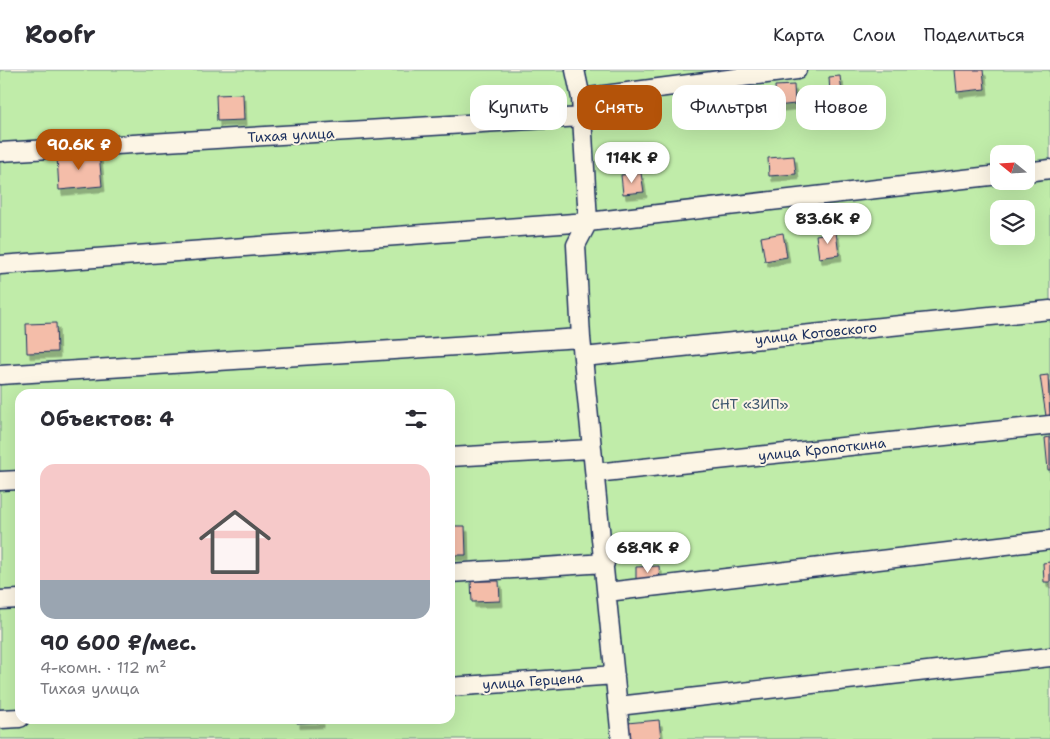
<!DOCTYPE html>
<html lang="ru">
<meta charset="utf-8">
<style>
body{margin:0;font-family:"Shantell Sans",sans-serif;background:#f2f2f3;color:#2b2b33;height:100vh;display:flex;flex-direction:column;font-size:19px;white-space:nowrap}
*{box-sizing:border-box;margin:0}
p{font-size:16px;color:#7c7c81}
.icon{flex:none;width:28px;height:28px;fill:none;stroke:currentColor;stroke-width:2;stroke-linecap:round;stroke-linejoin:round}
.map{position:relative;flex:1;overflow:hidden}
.details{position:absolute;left:15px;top:319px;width:440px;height:335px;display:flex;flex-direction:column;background:#fff;border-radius:15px;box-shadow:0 5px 20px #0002}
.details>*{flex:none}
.banner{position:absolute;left:470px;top:15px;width:475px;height:45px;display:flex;gap:10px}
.needle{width:32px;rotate:288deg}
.fabs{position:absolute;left:990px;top:75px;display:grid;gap:10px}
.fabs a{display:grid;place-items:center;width:45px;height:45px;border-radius:10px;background:#fff;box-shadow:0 5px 20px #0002;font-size:25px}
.price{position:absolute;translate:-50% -42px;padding:0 11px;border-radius:18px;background:#fff;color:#222;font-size:16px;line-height:32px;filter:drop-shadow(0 1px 2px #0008)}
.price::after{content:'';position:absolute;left:50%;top:30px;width:15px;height:11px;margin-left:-8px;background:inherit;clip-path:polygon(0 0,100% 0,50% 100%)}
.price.current{background:#b45309;color:#fff}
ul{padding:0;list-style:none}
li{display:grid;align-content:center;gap:10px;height:265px;padding:0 25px}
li+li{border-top:1px solid #e1e1e2}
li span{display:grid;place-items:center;height:155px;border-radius:15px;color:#555}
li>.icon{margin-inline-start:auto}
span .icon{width:90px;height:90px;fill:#fffc;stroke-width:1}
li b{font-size:21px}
h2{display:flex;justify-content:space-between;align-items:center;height:60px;padding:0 25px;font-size:21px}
.chip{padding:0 18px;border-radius:15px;background:#fff;box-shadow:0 5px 20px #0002;font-size:18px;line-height:45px}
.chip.current{background:#b45309;color:#fff}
header{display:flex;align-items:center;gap:30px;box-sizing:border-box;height:70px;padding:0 25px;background:#fff;border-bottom:1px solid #e1e1e2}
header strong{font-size:24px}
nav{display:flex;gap:28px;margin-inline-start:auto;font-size:18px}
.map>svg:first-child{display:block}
.green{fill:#c0eca9;stroke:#6e8e84;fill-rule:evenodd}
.building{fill:#f4bda9;stroke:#1b2f5e;filter:url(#shadow)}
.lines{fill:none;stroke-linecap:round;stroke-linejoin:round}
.minor-casing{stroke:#1b2f5e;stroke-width:21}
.minor{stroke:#fcf5e5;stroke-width:18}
.labels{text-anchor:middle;stroke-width:4;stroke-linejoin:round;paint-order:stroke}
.street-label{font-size:14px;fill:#1b2f5e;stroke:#fcf5e5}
.park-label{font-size:14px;fill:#3c556d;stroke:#fcf5e5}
</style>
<header>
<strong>Roofr</strong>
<nav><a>Карта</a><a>Слои</a><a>Поделиться</a></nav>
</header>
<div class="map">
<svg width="1050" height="669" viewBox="0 0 1050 669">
<defs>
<filter id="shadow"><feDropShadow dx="3" dy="5.5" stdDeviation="0" flood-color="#0004"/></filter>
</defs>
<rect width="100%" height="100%" fill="#fcf5e5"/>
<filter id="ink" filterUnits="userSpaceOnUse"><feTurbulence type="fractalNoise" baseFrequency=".02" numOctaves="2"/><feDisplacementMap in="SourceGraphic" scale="10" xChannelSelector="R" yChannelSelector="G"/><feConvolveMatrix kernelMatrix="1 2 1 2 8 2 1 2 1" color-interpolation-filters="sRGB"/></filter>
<g filter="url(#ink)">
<path class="green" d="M0 0H1050V669H0ZM999 84H1026V111H999ZM999 139H1026V166H999ZM20 324H450V649H20Z"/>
<path class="building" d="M955 0H983L985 19 957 22Z
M840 6 842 23 830 24 829 7Z
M794 15 795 34 776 36 775 16Z
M243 24 244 50 217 51 216 25Z
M688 31 690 48 679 49 677 32Z
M99 83 102 116 59 120 57 86Z
M794 86 796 104 769 106 768 88Z
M641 103 644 122 623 124 621 105Z
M836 162 839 185 819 188 816 165Z
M783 163 787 187 765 191 761 167Z
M56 253 57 282 27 283 26 254Z
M1048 305 1050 346H1046L1040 306Z
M1050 367V400H1048L1045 368Z
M450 456H465L466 485H450Z
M1050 492V512H1044L1043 493Z
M659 496 660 511 636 512V497Z
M471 511H499L500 531 472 532Z
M297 649H321V652L297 653Z
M659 650 661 669H628L627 653Z"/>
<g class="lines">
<defs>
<path id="minor" d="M575 0 581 28 588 152 576 175 581 268 621 669
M581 28 797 0
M0 82 582 47
M1026 102 1050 99
M0 195 588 152 999 105
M583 287 1050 240
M0 305 581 268
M450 387 591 379
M595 403 1050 355
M0 411 20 410
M450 503 605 493
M607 522 1050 470
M0 530 20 529
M450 617 615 605
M618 636 1050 587
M0 649 20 648"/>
</defs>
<use href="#minor" class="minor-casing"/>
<use href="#minor" class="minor"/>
</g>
</g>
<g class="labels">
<g class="street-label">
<text transform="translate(291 65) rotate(-3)" y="5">Тихая улица</text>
<text transform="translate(816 263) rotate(-6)" y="5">улица Котовского</text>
<text transform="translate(822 379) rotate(-6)" y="5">улица Кропоткина</text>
<text transform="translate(533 611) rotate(-4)" y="5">улица Герцена</text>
</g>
<g class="park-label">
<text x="750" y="339">СНТ «ЗИП»</text>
</g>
</g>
</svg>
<div class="fabs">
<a><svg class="needle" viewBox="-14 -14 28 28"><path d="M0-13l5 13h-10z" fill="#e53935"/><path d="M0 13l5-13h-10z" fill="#7c7c81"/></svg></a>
<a><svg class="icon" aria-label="layers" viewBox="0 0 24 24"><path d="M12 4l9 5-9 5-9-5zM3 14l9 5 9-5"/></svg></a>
</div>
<b class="price current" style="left:79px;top:101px">90.6K ₽</b>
<b class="price" style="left:632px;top:114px">114K ₽</b>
<b class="price" style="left:828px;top:175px">83.6K ₽</b>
<b class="price" style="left:648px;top:504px">68.9K ₽</b>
<div class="banner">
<a class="chip">Купить</a>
<a class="chip current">Снять</a>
<a class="chip">Фильтры</a>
<a class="chip">Новое</a>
</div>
<section class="details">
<h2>Объектов: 4<svg class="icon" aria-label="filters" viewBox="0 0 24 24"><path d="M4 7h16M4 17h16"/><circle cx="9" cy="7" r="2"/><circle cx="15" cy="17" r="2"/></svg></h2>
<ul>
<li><span style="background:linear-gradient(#f6c9c9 75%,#9aa5b1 0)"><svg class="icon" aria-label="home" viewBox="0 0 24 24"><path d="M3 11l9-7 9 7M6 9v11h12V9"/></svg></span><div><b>90 600 ₽/мес.</b><p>4-комн. · 112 m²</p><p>Тихая улица</p></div></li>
</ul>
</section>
</div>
